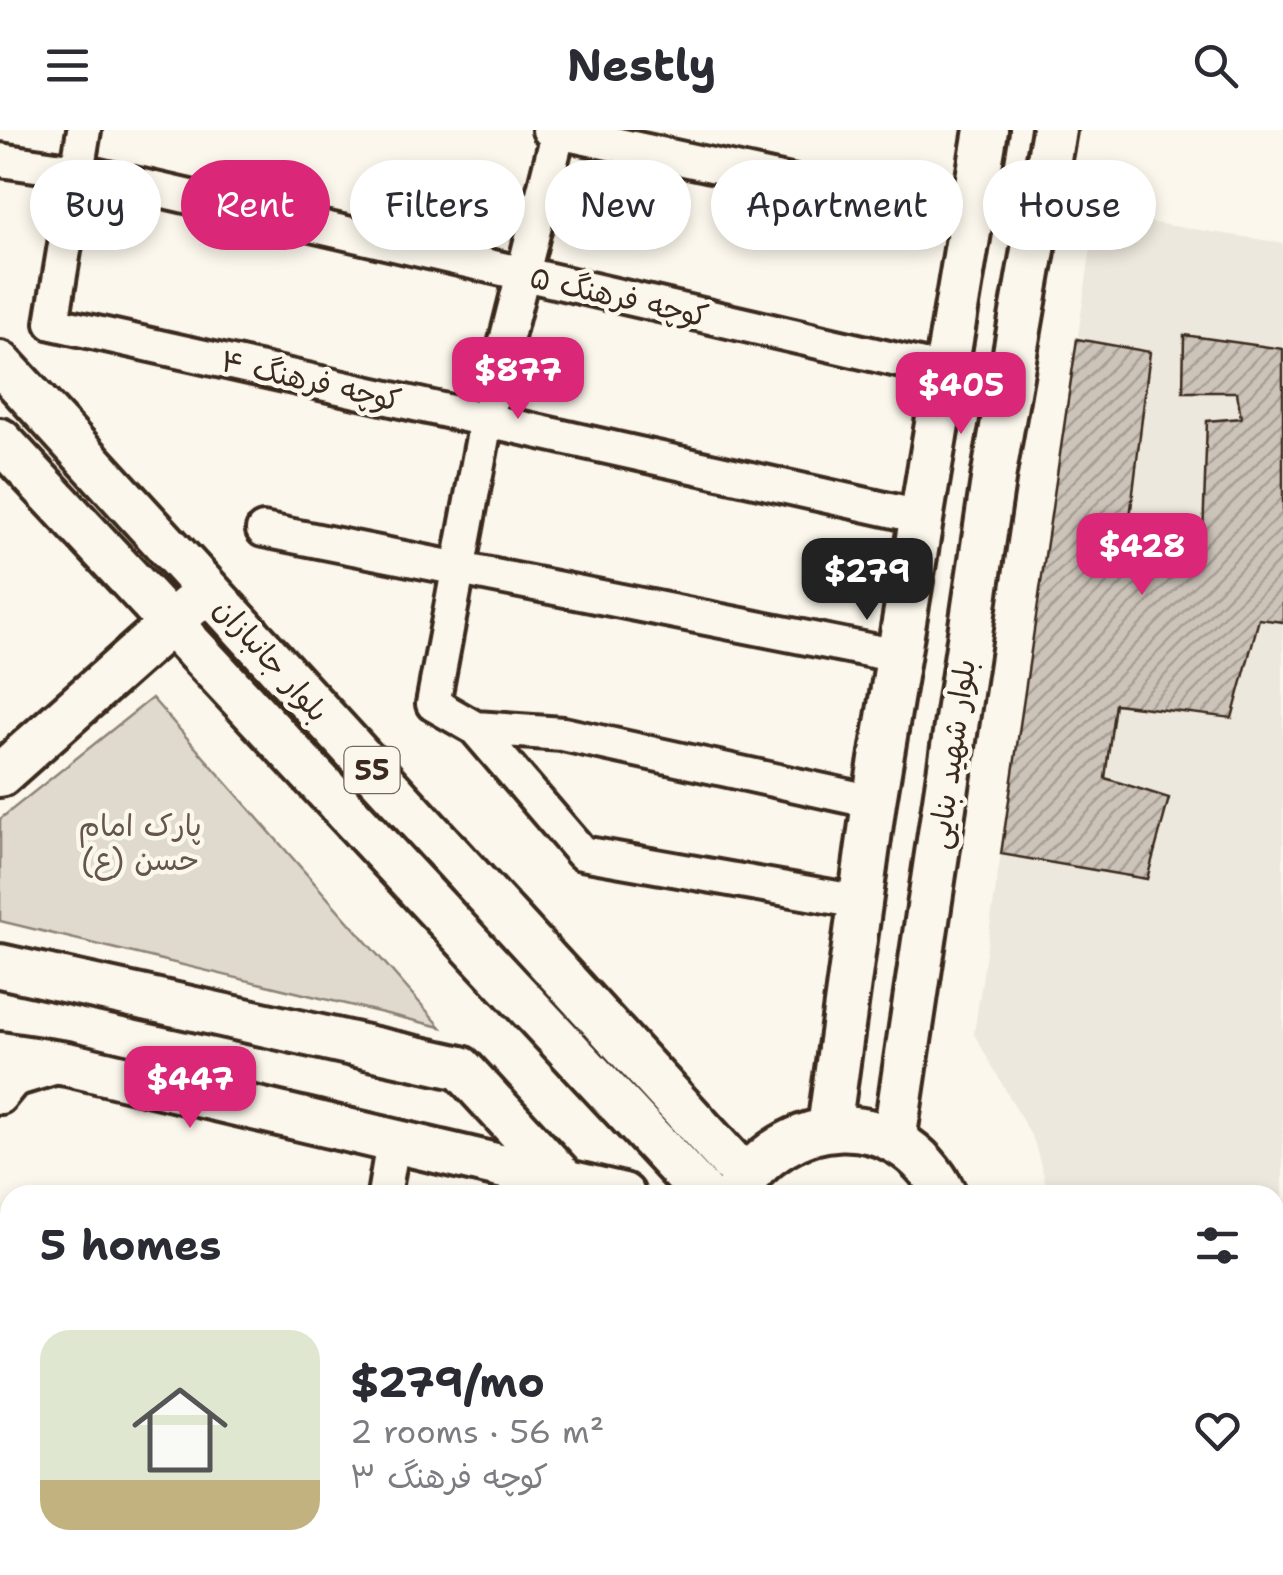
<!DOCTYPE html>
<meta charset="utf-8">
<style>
body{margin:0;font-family:"Shantell Sans","Playpen Sans Arabic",sans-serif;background:#f7f7f7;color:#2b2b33;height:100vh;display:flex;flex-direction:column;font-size:38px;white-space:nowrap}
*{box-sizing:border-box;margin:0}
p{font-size:32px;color:#7c7c81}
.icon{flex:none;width:55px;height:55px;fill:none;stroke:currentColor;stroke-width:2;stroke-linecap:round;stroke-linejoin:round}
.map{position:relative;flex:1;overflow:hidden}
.drawer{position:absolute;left:0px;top:1055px;width:1285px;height:390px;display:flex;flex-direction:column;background:#fff;border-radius:30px 30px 0 0;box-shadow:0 5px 15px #0003}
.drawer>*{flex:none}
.top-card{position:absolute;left:30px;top:30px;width:1225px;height:90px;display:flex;gap:20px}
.price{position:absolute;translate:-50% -85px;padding:0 22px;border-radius:20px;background:#db2777;color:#fff;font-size:32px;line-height:65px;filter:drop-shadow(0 2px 5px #0008)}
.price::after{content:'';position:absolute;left:50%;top:60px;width:30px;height:22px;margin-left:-15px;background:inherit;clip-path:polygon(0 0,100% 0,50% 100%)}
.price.on{background:#222;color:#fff}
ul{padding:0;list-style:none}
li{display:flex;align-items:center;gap:30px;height:250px;padding:0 40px}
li+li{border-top:2px solid #e1e1e2}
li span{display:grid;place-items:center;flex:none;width:280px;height:200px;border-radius:30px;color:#555}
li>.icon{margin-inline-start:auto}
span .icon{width:120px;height:120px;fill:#fffc;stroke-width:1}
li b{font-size:42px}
h2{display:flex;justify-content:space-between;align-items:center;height:120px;padding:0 40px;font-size:42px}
.pill{padding:0 35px;border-radius:45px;background:#fff;box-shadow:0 5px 15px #0003;font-size:35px;line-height:90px}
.pill.on{background:#db2777;color:#fff}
header{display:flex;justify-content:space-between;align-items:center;height:130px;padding:0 40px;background:#fff;font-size:45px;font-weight:700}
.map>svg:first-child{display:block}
.built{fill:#ede8dd}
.green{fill:#dfd9ce;stroke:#8d8276;stroke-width:2.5}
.building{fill:url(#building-hatch);stroke:#3b2a1e;stroke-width:2.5}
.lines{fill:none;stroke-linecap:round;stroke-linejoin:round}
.minor-casing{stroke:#3b2a1e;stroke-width:40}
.major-casing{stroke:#3b2a1e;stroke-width:50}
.path{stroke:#3b2a1e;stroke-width:5;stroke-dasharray:10 8;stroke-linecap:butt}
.minor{stroke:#fbf7ec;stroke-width:32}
.major{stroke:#fbf7ec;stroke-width:42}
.labels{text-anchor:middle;stroke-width:9;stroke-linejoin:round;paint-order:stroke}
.shield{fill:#fbf7ec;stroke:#75685c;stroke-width:2.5}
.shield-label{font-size:28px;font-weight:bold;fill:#3b2a1e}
.street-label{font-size:30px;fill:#3b2a1e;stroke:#fbf7ec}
.park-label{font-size:30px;fill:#64564a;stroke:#fbf7ec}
</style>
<header><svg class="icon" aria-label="menu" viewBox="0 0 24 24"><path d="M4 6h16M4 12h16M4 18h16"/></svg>Nestly<svg class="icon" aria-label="search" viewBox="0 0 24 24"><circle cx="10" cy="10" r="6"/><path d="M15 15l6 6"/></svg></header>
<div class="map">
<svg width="1283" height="1445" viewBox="0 0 1283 1445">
<defs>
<pattern id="building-hatch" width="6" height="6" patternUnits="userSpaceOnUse" patternTransform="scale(2.5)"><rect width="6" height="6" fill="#ccc4b9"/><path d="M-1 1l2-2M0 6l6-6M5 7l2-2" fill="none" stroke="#a79f96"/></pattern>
</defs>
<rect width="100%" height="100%" fill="#fbf7ec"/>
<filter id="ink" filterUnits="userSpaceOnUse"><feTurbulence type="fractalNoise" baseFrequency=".01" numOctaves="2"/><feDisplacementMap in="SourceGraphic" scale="20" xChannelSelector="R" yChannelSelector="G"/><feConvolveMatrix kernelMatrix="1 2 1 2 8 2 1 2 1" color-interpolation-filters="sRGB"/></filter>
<g filter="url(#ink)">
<path class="built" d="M1096 84 1283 113V1186L1275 1183V1065H1049L1034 1011 974 904Z"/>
<path class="green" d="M152 568 441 897 0 791V689Z
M1275 1362 1283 1365V1445H910L911 1435H1275Z"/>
<path class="building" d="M1184 205 1283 219V492L1259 489 1232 588 1115 574 1105 648 1169 668 1147 749 1001 724 1077 209 1150 222 1128 404 1203 406 1207 291 1241 288 1237 262H1183Z"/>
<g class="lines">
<defs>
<path id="minor" d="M84 0 52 193 921 387
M549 0 971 91
M559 0 486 291 433 574 475 598 563 604 874 672
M0 30 77 41 945 241
M263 400 898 526
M475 598 582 723 860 772
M0 967 14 950 60 936
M384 1065 393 1012
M0 1185 10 1187
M0 1324 10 1325
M322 1445 324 1435"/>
<path id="major" d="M0 233 745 1047
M0 310 704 1065
M0 645 190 476
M0 836 461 938 566 1052
M0 924 67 934 623 1065
M829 998 874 672 986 0
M894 1011 994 343 1054 0
M735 1065C784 981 899 972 945 1065
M1275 1249 1283 1253
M1275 1339 1283 1342
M760 1445 762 1435
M814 1445 815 1435"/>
</defs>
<use href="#minor" class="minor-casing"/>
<use href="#major" class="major-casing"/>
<path class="path" d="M1275 1391 1283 1414
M892 1445 895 1435"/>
<use href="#minor" class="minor"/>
<use href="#major" class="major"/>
</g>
</g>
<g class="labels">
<rect class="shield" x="344.5" y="617" width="55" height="46" rx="8"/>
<g class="shield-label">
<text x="372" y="650">55</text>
</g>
<g class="street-label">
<text transform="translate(619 167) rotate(13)" y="10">کوچه فرهنگ ۵</text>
<text transform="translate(311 251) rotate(13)" y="10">کوچه فرهنگ ۴</text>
<text transform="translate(271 530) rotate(48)" y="10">بلوار جانبازان</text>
<text transform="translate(952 624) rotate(-82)" y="10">بلوار شهید بنایی</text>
</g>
<g class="park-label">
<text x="140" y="706">پارک امام<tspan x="140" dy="34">حسن (ع)</tspan></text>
</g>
</g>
</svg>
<b class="price" style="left:518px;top:292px">$877</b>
<b class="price" style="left:961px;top:307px">$405</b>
<b class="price" style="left:1142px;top:468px">$428</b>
<b class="price on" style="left:867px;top:493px">$279</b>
<b class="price" style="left:190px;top:1001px">$447</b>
<div class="top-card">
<a class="pill">Buy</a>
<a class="pill on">Rent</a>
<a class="pill">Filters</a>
<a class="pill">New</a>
<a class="pill">Apartment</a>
<a class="pill">House</a>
</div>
<section class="drawer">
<h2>5 homes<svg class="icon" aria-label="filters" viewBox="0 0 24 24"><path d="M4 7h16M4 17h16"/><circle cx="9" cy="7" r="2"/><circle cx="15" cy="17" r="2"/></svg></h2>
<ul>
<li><span style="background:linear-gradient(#dfe7d0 75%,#c2b280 0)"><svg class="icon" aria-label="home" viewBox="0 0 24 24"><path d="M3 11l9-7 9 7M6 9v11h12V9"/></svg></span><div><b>$279/mo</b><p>2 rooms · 56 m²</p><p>کوچه فرهنگ ۳</p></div><svg class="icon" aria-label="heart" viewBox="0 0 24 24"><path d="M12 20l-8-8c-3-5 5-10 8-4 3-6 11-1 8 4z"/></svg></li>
</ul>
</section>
</div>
